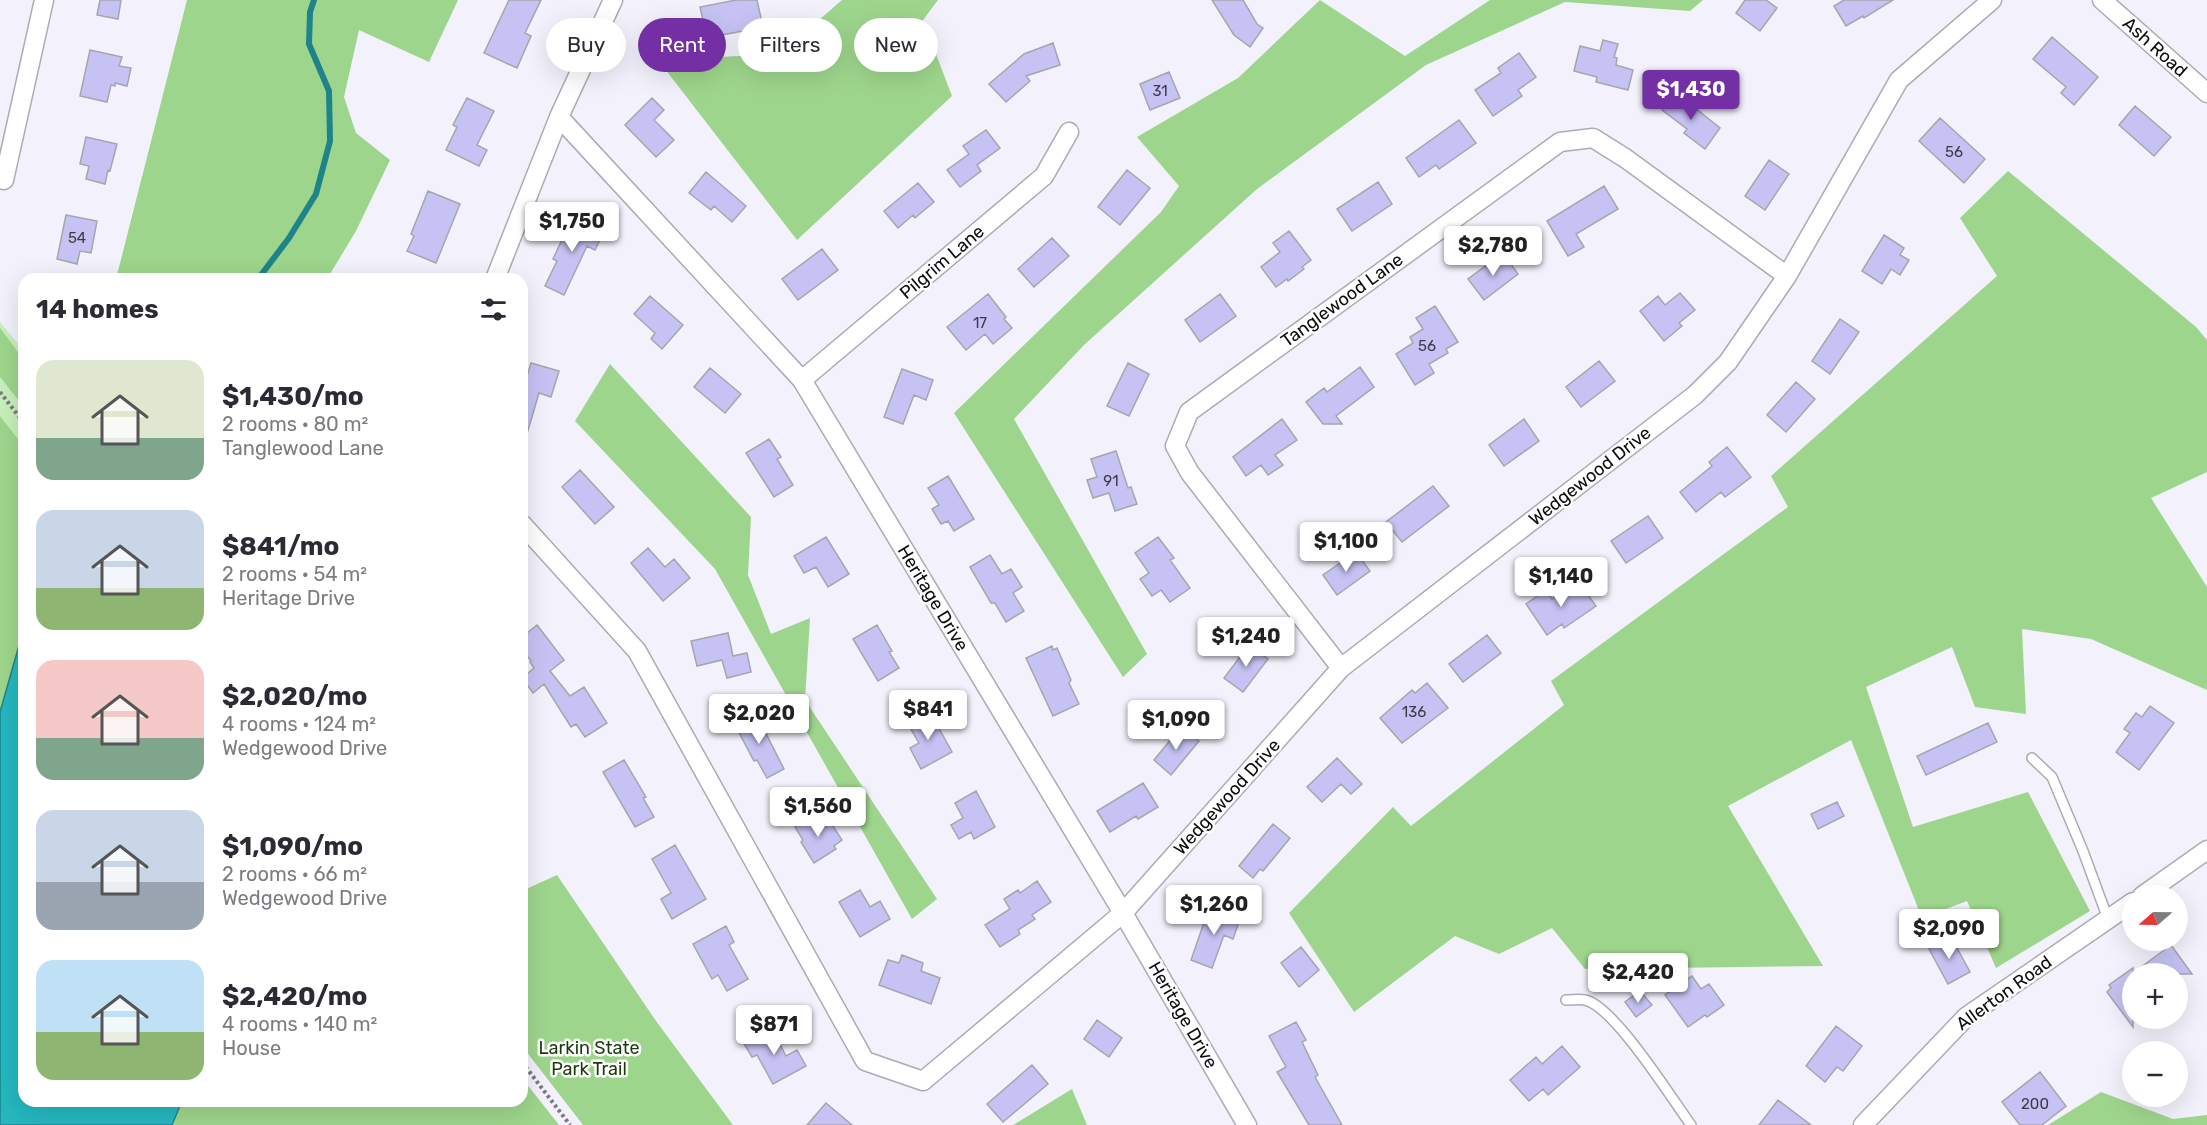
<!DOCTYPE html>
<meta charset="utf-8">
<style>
body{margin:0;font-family:Rubik,sans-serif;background:#f7f7f7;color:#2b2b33;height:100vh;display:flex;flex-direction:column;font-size:22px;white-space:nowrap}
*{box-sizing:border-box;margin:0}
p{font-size:20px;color:#7c7c81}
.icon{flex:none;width:33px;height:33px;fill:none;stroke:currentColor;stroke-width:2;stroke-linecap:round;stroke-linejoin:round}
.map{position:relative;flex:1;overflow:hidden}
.drawer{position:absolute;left:18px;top:273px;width:510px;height:834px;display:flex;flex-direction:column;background:#fff;border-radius:18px;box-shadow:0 6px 24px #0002}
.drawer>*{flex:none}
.banner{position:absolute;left:546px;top:18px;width:570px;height:54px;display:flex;gap:12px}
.needle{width:39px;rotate:250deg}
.controls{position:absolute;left:2122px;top:885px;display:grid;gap:12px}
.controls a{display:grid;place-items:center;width:66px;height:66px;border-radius:50%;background:#fff;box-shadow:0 6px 24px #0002;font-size:30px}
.price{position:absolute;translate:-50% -51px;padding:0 14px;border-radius:6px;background:#fff;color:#222;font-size:20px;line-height:39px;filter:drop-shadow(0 2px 3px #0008)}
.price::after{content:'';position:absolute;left:50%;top:36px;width:18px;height:14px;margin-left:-9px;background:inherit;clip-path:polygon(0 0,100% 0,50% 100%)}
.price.active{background:#732fa3;color:#fff}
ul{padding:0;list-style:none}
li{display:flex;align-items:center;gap:18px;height:150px;padding:0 18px}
li span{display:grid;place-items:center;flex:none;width:168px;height:120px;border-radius:18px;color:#555}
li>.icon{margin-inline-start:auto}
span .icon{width:72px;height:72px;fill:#fffc;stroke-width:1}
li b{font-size:26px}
h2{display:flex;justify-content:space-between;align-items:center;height:72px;padding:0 18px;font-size:26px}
.pill{padding:0 21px;border-radius:27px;background:#fff;box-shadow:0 6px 24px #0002;font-size:21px;line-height:54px}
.pill.active{background:#732fa3;color:#fff}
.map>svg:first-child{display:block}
.green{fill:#c7efbb}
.forest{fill:#9ed58c}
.water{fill:#25b7bf;stroke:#1e848a;stroke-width:1.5}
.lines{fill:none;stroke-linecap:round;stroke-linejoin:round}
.stream{stroke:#1e848a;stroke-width:6}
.building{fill:#c6c3f4;stroke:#a5a5ae;stroke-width:1.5}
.service-casing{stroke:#acabb5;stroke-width:12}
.minor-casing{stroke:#acabb5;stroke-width:21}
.path{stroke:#79797f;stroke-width:4;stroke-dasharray:3 3;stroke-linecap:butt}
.service{stroke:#fff;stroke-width:9}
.minor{stroke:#fff;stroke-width:18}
.labels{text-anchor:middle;stroke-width:5;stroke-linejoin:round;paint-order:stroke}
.number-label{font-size:15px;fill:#3a3a48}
.street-label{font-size:18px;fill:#0c0c0f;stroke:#fff}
.park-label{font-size:18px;fill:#193c0a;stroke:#fff}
</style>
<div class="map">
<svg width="2207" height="1125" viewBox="0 0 2207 1125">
<rect width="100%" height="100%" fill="#f2f1fc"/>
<path class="green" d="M0 322 24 351V540L0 523Z"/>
<path class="forest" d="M187 0H458L429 62 359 30 344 97 356 133 390 160 356 231 327 279H116Z
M842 0H938L923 20 952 96 797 240 658 60 780 54Z
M1320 0 1405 56 1490 0H1703L1690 11 1565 2 1426 65 1257 189 1084 345 1014 419 1147 654 1123 677 954 413 1161 212 1179 186 1137 137 1238 78Z
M2008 171 2196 327 2207 340V472L2151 498 2207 587V690L2091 639 2022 629 2026 714 1975 707 1952 647 1866 687 1913 827 2028 792 2090 911 1996 968 1967 901 1922 918 1851 740 1728 806 1823 966 1585 969 1552 928 1499 954 1455 936 1354 1012 1289 913 1393 807 1411 826 1564 705 1551 681 1788 507 1771 476 1997 276 1960 218Z
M0 328 24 360V407L0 377Z
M610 364 751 517 748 575 771 634 810 618 805 700 937 899 912 919 715 569 575 421Z
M0 416 24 447V628L0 712Z
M557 875 656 1021 733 1125H583L522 1046V888L524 890Z
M522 1078 559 1125H173L182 1101H522Z
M1072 1089 1087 1125H1013Z
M2101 1092 2173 1119 2207 1115V1125H2048Z"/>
<path class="water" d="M24 628V1101H182L172 1125H0V712Z"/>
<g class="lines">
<path class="stream" d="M258 279 289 238 316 194 330 141 329 91 309 44 310 12 314 0"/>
</g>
<path class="building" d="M100 0H121L118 19 97 15Z
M509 0H541L525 33 531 36 517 68 484 53Z
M736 0H757L763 27 707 38 700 7Z
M1212 0H1243L1257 24 1263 28 1250 47 1234 35Z
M1745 0H1766L1777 8 1760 31 1736 13Z
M1844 0H1893L1864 18 1863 16 1846 26 1834 6Z
M2052 37 2098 77 2074 105 2061 93 2066 87 2033 59Z
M1603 40 1618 44 1614 57 1617 58 1616 65 1633 70 1628 90 1596 82 1597 77 1574 71 1580 46 1600 51Z
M1053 43 1060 65 1026 76 1030 81 1006 102 989 84 1024 54Z
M90 50 122 57 119 66 131 68 127 86 115 83V86L111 85 107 102 80 96Z
M1519 53 1536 77 1518 90 1522 96 1493 116 1475 90 1501 73 1498 68Z
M1169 72 1180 98 1150 110 1140 84Z
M1675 92 1720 128 1705 149 1684 133 1687 129 1662 110Z
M467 98 494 111 477 145 487 150 479 166 446 150 457 127 453 125Z
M652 98 664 110 654 120 674 140 656 157 625 125Z
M2135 106 2171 137 2154 156 2119 125Z
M1940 118 1985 159 1964 183 1919 141Z
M1459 120 1476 143 1439 169 1436 165 1419 177 1406 158Z
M986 130 1000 148 977 165 981 171 960 187 947 170 969 154 963 146Z
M86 137 117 144 110 171 108 170 105 184 86 179 89 166 80 164Z
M1769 160 1789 174 1765 210 1745 196Z
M1127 170 1150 188 1120 225 1098 207Z
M706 172 746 206 732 222 714 206 711 210 689 193Z
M1378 182 1392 204 1352 231 1337 209Z
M918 183 934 202 915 218 913 215 898 228 884 211Z
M1604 186 1618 209 1576 234 1584 247 1568 256 1547 221Z
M428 191 460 204 436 263 407 251 414 236 411 234Z
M66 215 97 221 91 253 80 251 77 264 57 259Z
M573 216 597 227 594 233 602 236 595 250 587 246 564 295 545 286 557 261 553 259Z
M1289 231 1311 260 1302 267 1304 269 1288 281 1287 279 1276 287 1261 267 1280 252 1273 243Z
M1884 235 1904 248 1900 255 1909 260 1900 275 1891 269 1882 284 1862 271Z
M1052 238 1069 256 1034 287 1018 269Z
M822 249 838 270 798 300 782 279Z
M1503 253 1518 274 1484 300 1468 279Z
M1680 293 1695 310 1679 323 1682 326 1664 341 1640 311 1658 296 1665 305Z
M988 294 1006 317 1004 319 1012 328 993 344 985 334 966 350 947 327Z
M1220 294 1236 316 1200 342 1185 320Z
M650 296 683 325 662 349 651 339 655 333 634 314Z
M1435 306 1458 342 1446 349 1448 353 1429 364 1434 373 1415 385 1396 354 1413 343 1410 337 1423 329 1416 318Z
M1840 319 1859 332 1830 374 1812 361Z
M1599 361 1615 381 1581 407 1566 387Z
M531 363 559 371 551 397 539 393 526 437 522 436V393Z
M1128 363 1149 374 1129 416 1107 406Z
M1360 367 1374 387 1336 416 1342 424H1323L1306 402 1324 388 1327 392Z
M710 368 741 394 725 413 694 387Z
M902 369 933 380 926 400 914 395 903 424 884 417Z
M1796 382 1815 399 1786 432 1767 415Z
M1282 419 1297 440 1275 455 1283 465 1268 475 1261 465 1246 476 1233 457Z
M1524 419 1539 441 1504 466 1489 445Z
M769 439 781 457 777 459 793 485 774 497 746 453Z
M1727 447 1751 477 1725 497 1721 492 1696 512 1680 492 1712 466 1709 462Z
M1116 451 1128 488 1131 487 1137 504 1115 511 1109 493 1093 498 1087 480 1097 477 1091 459Z
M580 470 614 507 595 524 562 487Z
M948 476 974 519 954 531 948 521 941 524 932 509 939 505 928 488Z
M1433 486 1449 506 1402 542 1386 522Z
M1648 516 1663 538 1626 563 1611 541Z
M826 537 849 574 828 587 816 567 804 573 794 556Z
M1158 537 1174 558 1170 560 1190 588 1170 602 1161 590 1152 596 1140 579 1149 573 1135 553Z
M648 548 665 567 674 559 690 578 663 601 631 563Z
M1356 552 1370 571 1337 595 1323 575Z
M990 555 1002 574 1011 569 1022 587 1013 593 1024 611 1006 622 995 603H991L970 567Z
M1578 581 1596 606 1564 628 1562 624 1547 635 1526 604 1546 590 1552 599Z
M537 625 564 660 550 671 570 696 584 687 607 723 585 737 576 724 571 727 544 684 533 693 522 678 534 668 530 662 531 661 522 649V637Z
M877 625 892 651 889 652 899 668 878 681 853 639Z
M728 633 733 656 747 653 751 672 727 678 722 660 697 666 691 641Z
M1487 635 1501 653 1463 682 1449 664Z
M1249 645 1268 659 1243 692 1224 678Z
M1052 646 1053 650 1057 648 1071 680 1069 683 1079 704 1053 716 1026 658Z
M1427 683 1448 708 1402 743 1380 718 1412 690 1415 693Z
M2150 706 2174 723 2139 770 2116 752 2130 733 2124 729 2136 713 2142 717Z
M755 712 784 769 767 778 757 760 754 761 734 723Z
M930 712 952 752 921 769 910 748 919 743 908 724Z
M1988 723 1997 742 1926 775 1917 756Z
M1182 726 1199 741 1171 775 1154 760Z
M1337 758 1362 784 1351 794 1341 784 1322 802 1307 787Z
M624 760 646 797 643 798 654 817 635 827 603 772Z
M1143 783 1158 807 1138 819 1136 816 1110 832 1097 811Z
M976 791 995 827 974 839 971 832 959 839 951 825 963 818 955 803Z
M1837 802 1844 816 1818 829 1811 814Z
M815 815 823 828 831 823 842 840 834 846 836 849 814 863 801 842 803 840 795 827Z
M1273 824 1290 838 1263 871 1260 869 1253 878 1239 866Z
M675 845 706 899 672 919 661 899 671 893 652 859Z
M1037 881 1051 902 1032 915 1035 919 1018 930 1020 934 1000 947 985 925 1010 909 1004 899 1018 890 1020 893Z
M860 890 870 907 880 901 890 919 860 937 839 902Z
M1209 908 1240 919 1233 939 1224 935 1212 968 1191 960Z
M726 926 734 942 729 945 748 979 727 991 718 975 712 979 693 944Z
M1951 937 1970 972 1948 984 1929 949Z
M2171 945 2192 974H2133V1027L2107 992 2111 988 2109 985 2133 968V973Z
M1301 947 1319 970 1299 987 1281 963Z
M902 955 923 963 921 971 940 978 931 1004 879 985 888 960 899 963Z
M1692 976 1701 989 1709 984 1724 1005 1707 1017 1705 1015 1688 1027 1665 995Z
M1640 991 1652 1005 1636 1017 1625 1002Z
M1097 1020 1122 1038 1109 1057 1084 1039Z
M1296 1022 1306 1040 1302 1042 1318 1075 1315 1077 1342 1125H1309L1277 1072 1286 1067 1269 1036Z
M1836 1026 1862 1046 1843 1071 1837 1067 1825 1082 1806 1066Z
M771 1027 786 1056 797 1050 806 1066 773 1084 757 1055 752 1057 743 1042Z
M1562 1046 1580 1067 1548 1095 1543 1089 1529 1101 1510 1080 1536 1057 1542 1064Z
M1032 1065 1048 1084 1003 1122 987 1104Z
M2040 1072 2066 1106 2042 1125H2020L2002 1102Z
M1778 1100 1811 1125H1759Z
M826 1103 852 1125H807Z"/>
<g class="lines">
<defs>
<path id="service" d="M2032 758 2052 777 2083 851 2108 919
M1566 1000C1572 1000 1580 999 1585 1000 1614 1006 1672 1099 1691 1125"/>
<path id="minor" d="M2102 0 2207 93
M559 117 802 380 1123 913 1247 1125
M4 180 44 0
M495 279 559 117 613 0
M802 380 1044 176 1069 132
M522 524 637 651 865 1061 923 1081 1123 913 1341 668 1695 395 1728 362 1787 276 1899 80 1992 0
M1341 668 1190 473 1175 446 1189 412 1560 142 1593 138 1625 158 1787 276
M2142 896 2207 850
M1863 1125 1966 1017 2133 902"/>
</defs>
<use href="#service" class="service-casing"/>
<use href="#minor" class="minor-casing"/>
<path class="path" d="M0 392 24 423
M522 1062 570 1125"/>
<use href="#service" class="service"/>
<use href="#minor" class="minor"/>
</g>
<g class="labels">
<g class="number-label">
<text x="1160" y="96">31</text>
<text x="1954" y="157">56</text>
<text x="77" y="243">54</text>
<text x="980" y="328">17</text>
<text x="1427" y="351">56</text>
<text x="1111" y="486">91</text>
<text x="1414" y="717">136</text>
<text x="2035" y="1109">200</text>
</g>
<g class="street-label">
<text transform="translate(2155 47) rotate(42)" y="6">Ash Road</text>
<text transform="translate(942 262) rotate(-40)" y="6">Pilgrim Lane</text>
<text transform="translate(1342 300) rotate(-36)" y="6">Tanglewood Lane</text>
<text transform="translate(1590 476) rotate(-38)" y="6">Wedgewood Drive</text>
<text transform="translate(933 598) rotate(59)" y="6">Heritage Drive</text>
<text transform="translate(1227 797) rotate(-48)" y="6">Wedgewood Drive</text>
<text transform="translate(2004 993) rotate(-36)" y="6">Allerton Road</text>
<text transform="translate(1183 1015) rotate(60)" y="6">Heritage Drive</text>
</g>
<g class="park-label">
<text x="589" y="1054">Larkin State<tspan x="589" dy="21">Park Trail</tspan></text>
</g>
</g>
</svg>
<div class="controls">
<a><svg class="needle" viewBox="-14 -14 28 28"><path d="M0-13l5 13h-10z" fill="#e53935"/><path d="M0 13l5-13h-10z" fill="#7c7c81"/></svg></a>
<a>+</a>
<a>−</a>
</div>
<b class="price active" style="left:1691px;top:121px">$1,430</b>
<b class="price" style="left:572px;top:253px">$1,750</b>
<b class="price" style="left:1493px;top:277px">$2,780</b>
<b class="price" style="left:1346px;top:573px">$1,100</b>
<b class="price" style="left:1561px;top:608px">$1,140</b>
<b class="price" style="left:1246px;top:668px">$1,240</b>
<b class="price" style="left:928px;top:741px">$841</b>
<b class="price" style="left:759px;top:745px">$2,020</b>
<b class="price" style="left:1176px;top:751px">$1,090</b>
<b class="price" style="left:818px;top:838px">$1,560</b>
<b class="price" style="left:1214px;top:936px">$1,260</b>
<b class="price" style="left:1949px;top:960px">$2,090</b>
<b class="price" style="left:1638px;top:1004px">$2,420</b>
<b class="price" style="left:774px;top:1056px">$871</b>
<div class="banner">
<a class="pill">Buy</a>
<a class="pill active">Rent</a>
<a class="pill">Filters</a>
<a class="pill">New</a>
</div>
<section class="drawer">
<h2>14 homes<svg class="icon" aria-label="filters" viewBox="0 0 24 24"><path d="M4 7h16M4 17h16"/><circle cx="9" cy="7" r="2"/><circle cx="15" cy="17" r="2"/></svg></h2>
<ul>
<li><span style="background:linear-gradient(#dfe7d0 65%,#7fa58c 0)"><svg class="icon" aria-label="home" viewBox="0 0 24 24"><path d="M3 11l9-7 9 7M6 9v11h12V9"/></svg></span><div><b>$1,430/mo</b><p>2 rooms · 80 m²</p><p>Tanglewood Lane</p></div></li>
<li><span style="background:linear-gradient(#c9d6e8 65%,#8fb573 0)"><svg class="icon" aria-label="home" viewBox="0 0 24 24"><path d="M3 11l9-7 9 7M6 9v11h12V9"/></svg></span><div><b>$841/mo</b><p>2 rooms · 54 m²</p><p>Heritage Drive</p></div></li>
<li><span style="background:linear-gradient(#f6c9c9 65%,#7fa58c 0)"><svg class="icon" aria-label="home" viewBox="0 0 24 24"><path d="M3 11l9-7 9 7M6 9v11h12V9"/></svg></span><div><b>$2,020/mo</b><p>4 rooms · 124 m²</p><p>Wedgewood Drive</p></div></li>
<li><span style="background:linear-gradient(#c9d6e8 60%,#9aa5b1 0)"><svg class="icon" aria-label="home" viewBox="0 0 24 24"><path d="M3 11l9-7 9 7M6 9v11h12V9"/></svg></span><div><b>$1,090/mo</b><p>2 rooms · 66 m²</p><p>Wedgewood Drive</p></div></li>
<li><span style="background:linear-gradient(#bfe0f5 60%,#8fb573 0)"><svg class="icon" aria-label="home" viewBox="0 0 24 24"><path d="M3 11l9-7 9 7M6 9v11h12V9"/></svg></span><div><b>$2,420/mo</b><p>4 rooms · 140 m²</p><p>House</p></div></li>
</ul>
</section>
</div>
